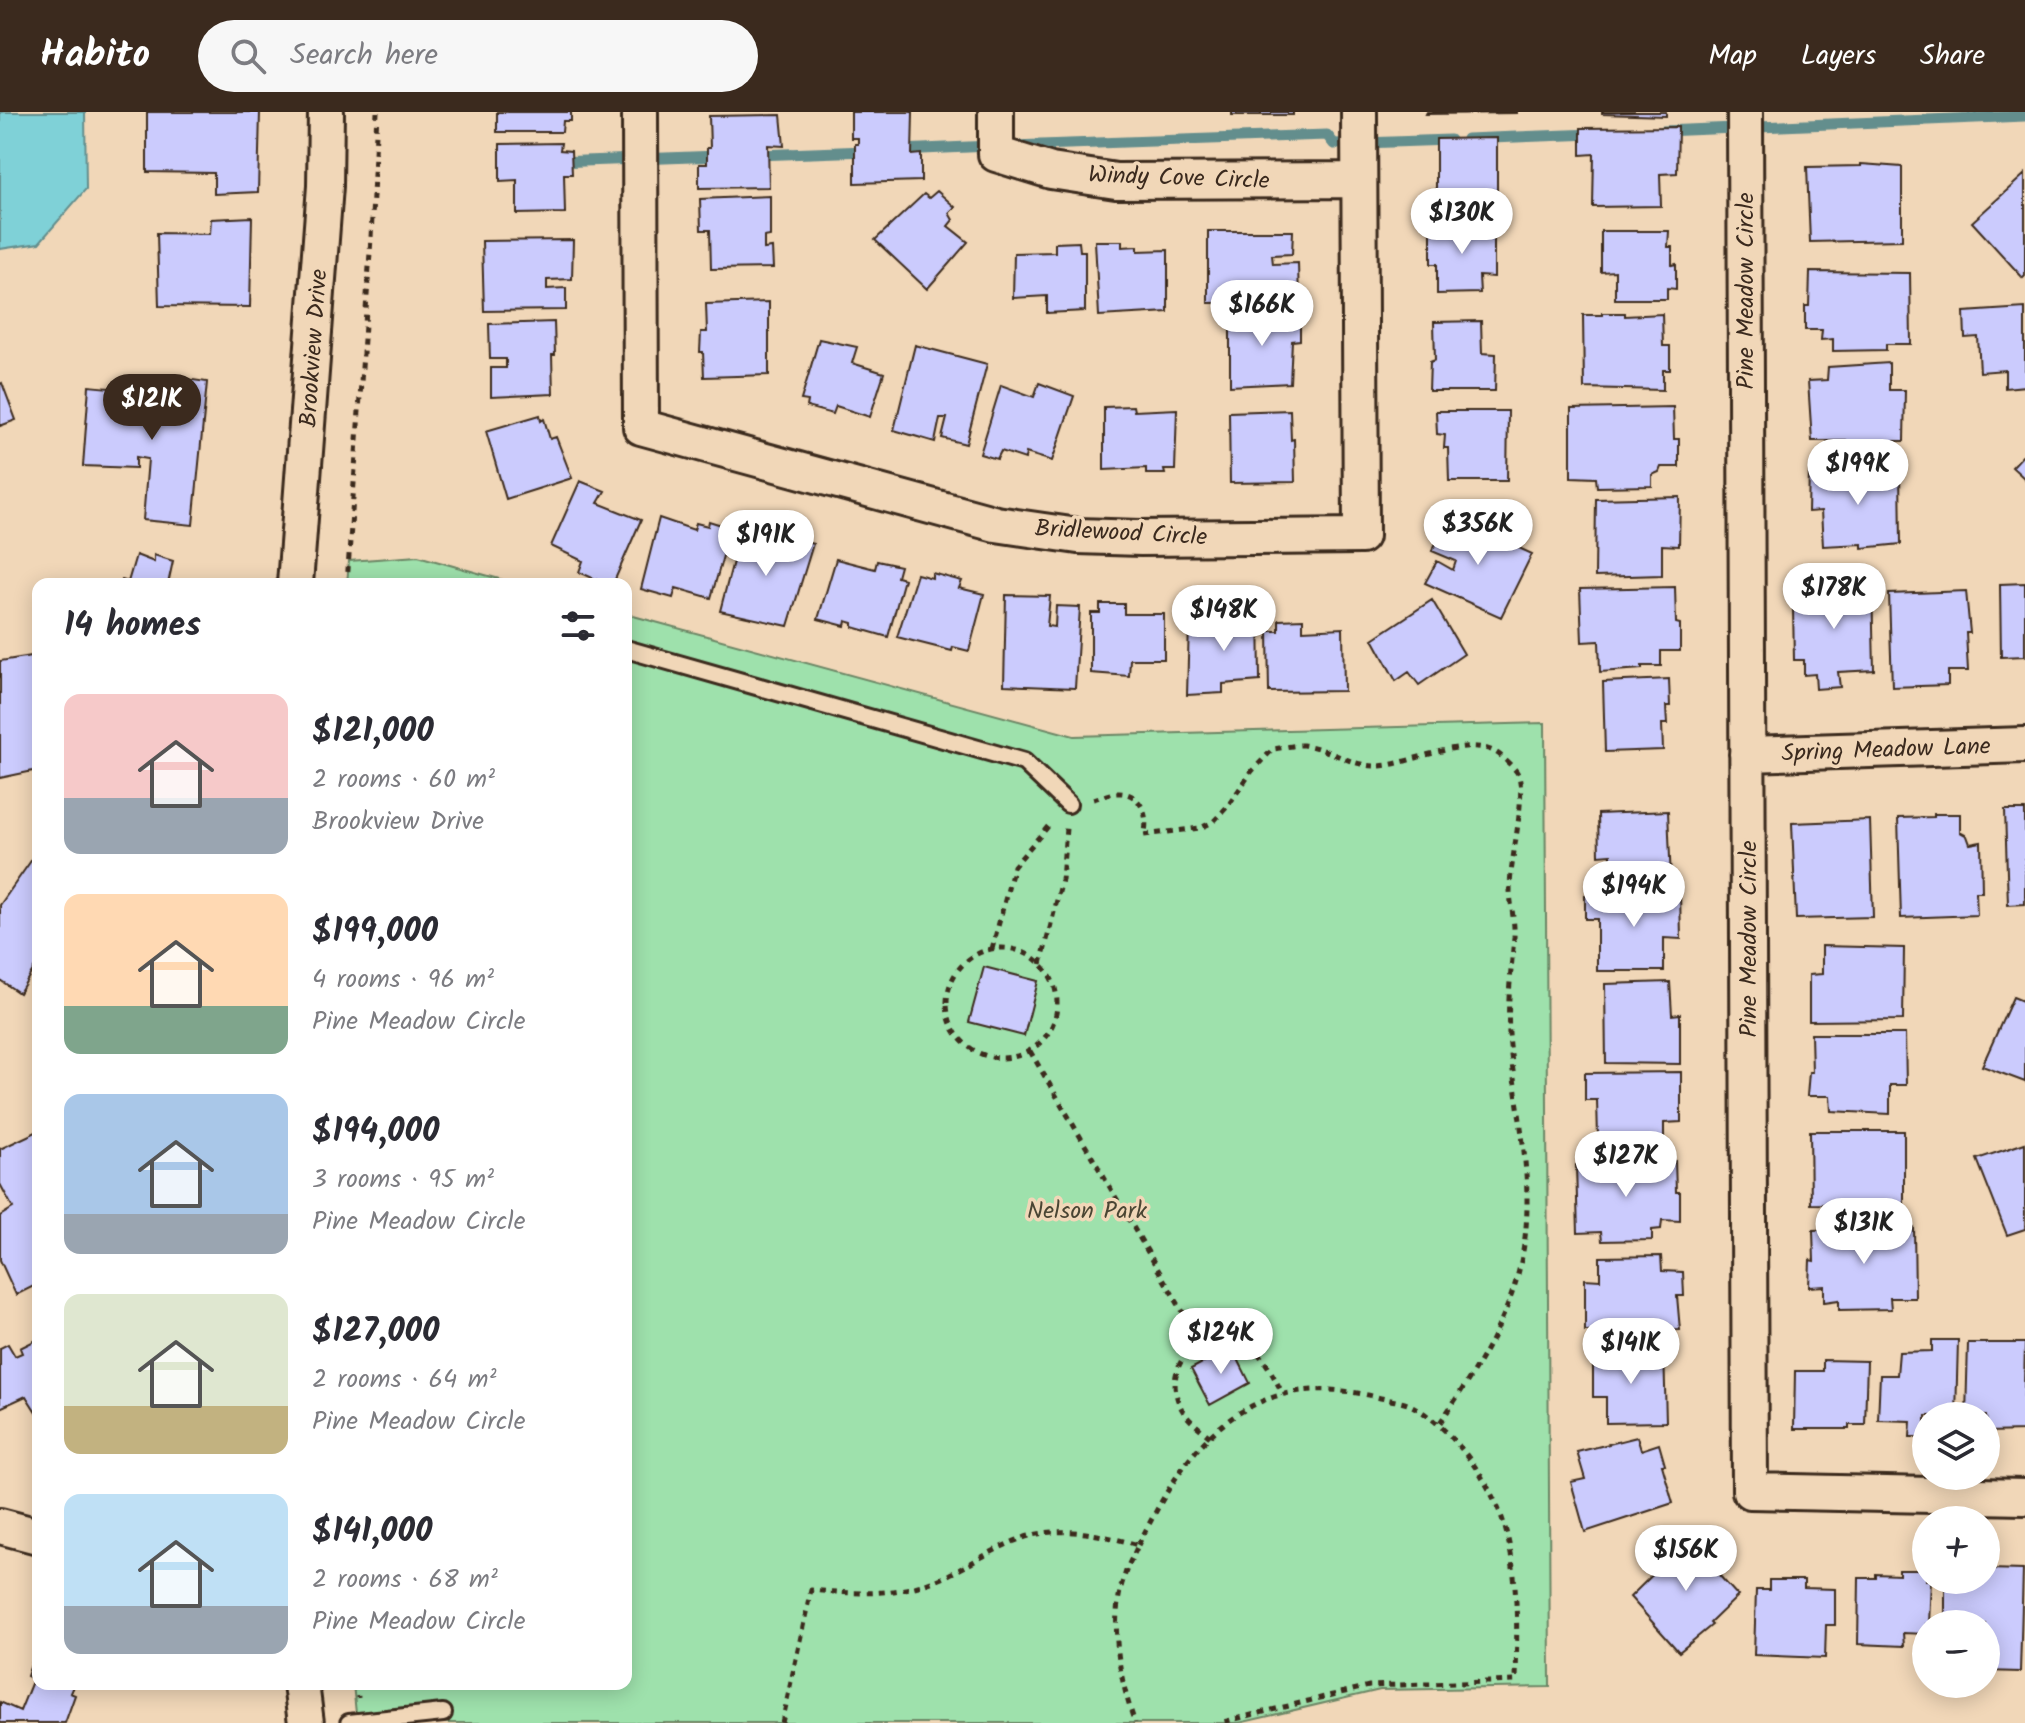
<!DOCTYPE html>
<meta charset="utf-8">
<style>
body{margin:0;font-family:Kalam,sans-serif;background:#f7f7f7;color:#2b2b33;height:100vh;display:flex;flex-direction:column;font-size:30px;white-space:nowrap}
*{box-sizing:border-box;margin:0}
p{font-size:26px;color:#7c7c81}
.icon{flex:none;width:44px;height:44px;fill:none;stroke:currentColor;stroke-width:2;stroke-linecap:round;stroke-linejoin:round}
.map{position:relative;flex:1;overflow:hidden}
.side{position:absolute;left:32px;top:466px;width:600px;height:1112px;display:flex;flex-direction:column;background:#fff;border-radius:16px;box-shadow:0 4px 20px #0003}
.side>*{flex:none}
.controls{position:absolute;left:1912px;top:1290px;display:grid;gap:16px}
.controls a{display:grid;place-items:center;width:88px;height:88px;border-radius:50%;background:#fff;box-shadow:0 4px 20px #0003;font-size:40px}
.price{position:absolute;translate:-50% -68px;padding:0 18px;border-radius:28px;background:#fff;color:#222;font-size:26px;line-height:52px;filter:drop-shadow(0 2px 4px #0008)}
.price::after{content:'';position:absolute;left:50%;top:48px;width:24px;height:18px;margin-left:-12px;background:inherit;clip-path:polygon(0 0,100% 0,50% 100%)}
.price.active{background:#3b2a1e;color:#fff}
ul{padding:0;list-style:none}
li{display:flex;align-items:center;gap:24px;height:200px;padding:0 32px}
li span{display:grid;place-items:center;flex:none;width:224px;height:160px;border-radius:16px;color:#555}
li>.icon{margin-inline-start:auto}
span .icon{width:96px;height:96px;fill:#fffc;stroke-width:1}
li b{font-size:34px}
h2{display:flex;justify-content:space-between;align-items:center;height:96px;padding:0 32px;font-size:34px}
header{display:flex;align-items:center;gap:48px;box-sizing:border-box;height:112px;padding:0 40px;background:#3b2a1e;color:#fff}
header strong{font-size:38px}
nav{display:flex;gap:44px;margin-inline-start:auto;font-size:28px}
.search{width:560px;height:72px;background:#f7f7f7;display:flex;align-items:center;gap:20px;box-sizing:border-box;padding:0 28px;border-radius:44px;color:#7c7c81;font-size:30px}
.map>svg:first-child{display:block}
.green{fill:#9ee1ac;stroke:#6c8665;stroke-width:2}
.water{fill:#7fd1d7;stroke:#648e8d;stroke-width:2}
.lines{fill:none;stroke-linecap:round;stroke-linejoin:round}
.stream{stroke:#648e8d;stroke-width:11}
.building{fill:#cbcbfd;stroke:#3b2a1e;stroke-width:2}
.lane-casing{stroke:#3b2a1e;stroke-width:22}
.street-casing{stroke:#3b2a1e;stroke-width:40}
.path{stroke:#3b2a1e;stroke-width:5;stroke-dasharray:6 6;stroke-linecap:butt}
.lane{stroke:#f1d7b8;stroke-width:16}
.street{stroke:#f1d7b8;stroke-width:34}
.labels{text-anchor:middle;stroke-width:7;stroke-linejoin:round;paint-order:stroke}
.street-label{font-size:24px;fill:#3b2a1e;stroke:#f1d7b8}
.park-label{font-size:24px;fill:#4a4533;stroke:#f1d7b8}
</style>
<header>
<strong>Habito</strong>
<div class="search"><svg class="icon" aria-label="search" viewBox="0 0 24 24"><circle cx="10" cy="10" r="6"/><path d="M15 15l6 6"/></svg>Search here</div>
<nav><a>Map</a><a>Layers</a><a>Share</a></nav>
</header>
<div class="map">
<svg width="2025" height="1611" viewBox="0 0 2025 1611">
<rect width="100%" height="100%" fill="#f1d7b8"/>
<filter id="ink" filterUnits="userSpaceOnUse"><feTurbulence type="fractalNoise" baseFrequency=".0125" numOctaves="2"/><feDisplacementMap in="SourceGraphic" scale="16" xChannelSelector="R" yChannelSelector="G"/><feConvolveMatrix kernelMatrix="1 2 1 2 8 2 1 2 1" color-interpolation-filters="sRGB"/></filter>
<g filter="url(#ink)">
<path class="green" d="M418 444 517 472H347L349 449Z
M626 502 1074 624 1545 611 1550 1575 1380 1578 1239 1611H357L353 1572H626Z"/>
<path class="water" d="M0 0H85L86 77 39 131 0 137Z"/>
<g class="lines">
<path class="stream" d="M1663 19 2025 4
M1467 27 1594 22
M1012 34 1327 23 1334 32 1450 28
M900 38 991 34
M757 43 867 39
M557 50 719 44"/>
</g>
<path class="building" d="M147 0H260L258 80 214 82V61L147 60Z
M497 0H571V9H563L562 20H497Z
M851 0H913L912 43 921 42V69L855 71V32H858V26H851Z
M1232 0H1293V3H1232Z
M1427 0H1517V1L1426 2Z
M1602 0H1666V4L1602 2Z
M781 3 784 34 768 33 769 75 699 76V52H707V36H710L709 4Z
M1678 15 1677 61 1660 62 1661 94 1593 95 1594 42 1581 43V16Z
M1497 26V99H1436V27Z
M561 31 560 38 571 39 572 62H564L565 101 517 102V68L500 69V32Z
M1861 52 1902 55V128L1810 130 1807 55 1861 54Z
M2025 62V164L2023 166 1972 110Z
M937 79 955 95 949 101 953 108 948 114 968 130 927 177 875 128 924 82 929 86Z
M770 84V124L764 125V137L772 136 773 156 711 157 710 118H701L700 87Z
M252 105 250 195 159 194 157 121 210 122 211 107Z
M1431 112H1494V165L1479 164 1480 181 1437 182V152H1431Z
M1208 119H1293L1292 142 1272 143 1273 152 1298 151 1299 190 1208 191Z
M1601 119H1669L1668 135H1672V153L1676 152V177L1667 176V187H1615V159L1601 160Z
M573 128 572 167 547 168V177L566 176V198L484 199 482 129Z
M1095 129H1122V135L1138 134V139L1168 138V200L1099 204Z
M1079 130 1080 139H1085V199L1047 201V184L1013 186 1014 141 1055 140V131Z
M1810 160 1910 161 1911 232H1886V238L1833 239V227L1821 228 1822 218H1805V194H1809Z
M769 190V263L704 265 703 240H700L701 220H707L706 192Z
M2025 196V274L2005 276V258L1980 260 1978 225 1965 226 1964 200Z
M1288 200V208H1300V228L1292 229 1290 271 1230 274V201Z
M1602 201H1625V204L1662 202 1663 234H1670V258H1663V278L1584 276 1583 203H1602Z
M1481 209 1482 241 1496 242 1495 279H1429L1430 250 1435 248 1434 210Z
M554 210 555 243H552L553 282 491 285V256H506V247H490L489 212Z
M819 227 857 235 852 251 884 261 870 305 836 294 833 302 807 295 808 289 801 288Z
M915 233 987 252 966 332 942 326 947 306H940L935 330 894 318Z
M1889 251V278H1905L1904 329H1812L1808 269 1827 268 1828 255Z
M165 264 207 270 193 413 143 408 148 347 136 345V356L83 354 89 274 163 281Z
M2 271 16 308 0 314V272Z
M1039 271 1074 284 1052 349 1026 341 1025 347 1001 339 997 347 980 342 1001 273 1034 285Z
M1133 294 1134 299 1177 297 1175 358H1164L1165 362H1146V356L1104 358V295Z
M1673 295 1674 327H1679V355H1661L1659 360 1652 363V374L1597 375 1596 366 1571 365V297Z
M1290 298 1291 328 1294 327 1295 370 1230 371 1229 300Z
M1436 299H1508L1507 369H1449L1448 336H1444L1445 323 1437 322Z
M540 303 541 309 544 307 550 327 556 325 572 366 506 387 486 319Z
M2025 341V367L2012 355Z
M1900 358 1901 432 1862 436V432L1823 434 1821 399 1808 400 1809 360Z
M580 369 605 379 598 391 641 408 613 472H606L579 460 583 449 551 434Z
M1680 385 1679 434 1662 433V463L1595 465 1596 387Z
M1450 404 1532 442 1501 505 1425 471 1437 449 1453 458 1456 449 1432 439Z
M659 406 694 418 696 411 708 414 709 409 731 416 711 486 676 476 673 486 641 477Z
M742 415 766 422 760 443 768 446 774 422 813 432 788 514 720 499Z
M136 443 154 450V443L173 449 168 472H121L122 468 128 470Z
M836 447 875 457 877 449 900 454 897 465 904 467 888 525 853 515V511L846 509 845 514 818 507Z
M932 461 962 469 959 476 984 482 969 539 953 535 952 539 897 525 917 462 932 466Z
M2025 471V544L2001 545 2000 472Z
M1872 472 1874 558 1838 560 1840 575 1816 577 1815 562 1804 563V548H1794L1793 495H1799L1800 474Z
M1675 475 1676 511 1680 512V539H1661V554H1642V557L1600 560 1599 529 1582 530 1580 477Z
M1966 479 1970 521H1966L1968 559H1948V573L1892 575 1889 482Z
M1006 483 1050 484 1047 514 1055 515 1056 494 1080 495 1075 576 1004 573Z
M1432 488 1464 542 1419 573 1409 560 1396 569 1373 527Z
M1100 492H1124V502H1164V547H1130L1129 564 1091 561V501H1100Z
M1259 497 1260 569 1223 572V581L1187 583 1189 512 1220 510 1219 505 1236 504V498Z
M1303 507V518L1343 516 1344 579 1269 580 1268 519H1279V508Z
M32 544 38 584V658L0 666V549Z
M1669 567 1670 594H1666L1667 612H1662L1663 638 1605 640 1603 570Z
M2005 698H2025V792L2008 793Z
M1668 699 1671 770H1611V742L1599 743 1598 702Z
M1934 702H1960V720L1967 724 1970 732 1981 730 1982 780H1976L1977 803 1901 806 1898 706 1934 705Z
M1870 708 1873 805 1796 807 1792 711Z
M35 743 38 745V850L19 881 0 868V793Z
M1680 781 1681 827 1664 826V859H1597V807H1585V783Z
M1822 834 1904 836 1903 908 1809 909V863L1822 862Z
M984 855 1038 869 1024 924 969 910Z
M1670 870 1672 903 1680 902V952L1606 951 1605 872Z
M2013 885 2025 890V970L1982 954Z
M1811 922H1905L1906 973H1890V1002L1831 999 1830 984H1807L1809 960H1812Z
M1681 960V1010L1664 1011V1040L1624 1039 1623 1025 1598 1026 1597 988H1585V961Z
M38 1019V1172L16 1183 0 1148V1104L13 1096 0 1072V1037Z
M1810 1019H1904V1093L1811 1092Z
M2025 1031V1117L2007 1123 1977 1047Z
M1675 1049 1676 1080H1680V1109L1662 1108 1661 1117 1652 1118V1128L1602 1129 1601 1120 1578 1121 1576 1053Z
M1914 1115 1915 1186H1890L1891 1197 1839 1198V1188L1824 1190V1174L1809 1175 1810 1148 1814 1149 1813 1118Z
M1661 1144 1662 1159 1683 1160 1684 1184H1677L1680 1218 1585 1219V1167L1600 1168V1145Z
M38 1227V1303L26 1284 0 1296V1236L8 1232 15 1244 22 1241 20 1236Z
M1932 1228H1958L1956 1304H1926V1325H1910L1911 1309 1878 1308 1880 1263H1897L1899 1240 1932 1239Z
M1968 1231H2025L2023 1319 1988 1320 1986 1304H1966Z
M1232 1235 1250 1271 1210 1293 1191 1257Z
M1664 1239 1666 1310 1606 1311V1285H1593V1242Z
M1823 1248 1867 1249 1865 1313H1849V1317H1794L1795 1259H1823Z
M1637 1325 1641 1338 1659 1332 1665 1353H1662L1673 1391 1585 1420 1571 1370 1585 1367 1577 1340Z
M1696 1420 1721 1448 1718 1451 1724 1457 1718 1462 1738 1484 1710 1511 1712 1513 1679 1540 1630 1485Z
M1986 1454H1989V1457L2023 1458 2020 1560 1986 1559V1512H1945V1468H1986Z
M1899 1458H1926V1468H1931L1929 1512H1926V1522L1903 1521 1904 1534 1858 1532 1859 1466H1876V1462L1899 1463Z
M1769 1468H1804V1476L1835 1477V1513H1826L1825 1546 1754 1543 1756 1478H1769Z
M38 1533V1572H74L70 1581 75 1583 65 1611H0V1590L20 1599 33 1567 27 1564Z"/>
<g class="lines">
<defs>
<path id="lane" d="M626 537 1024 650 1068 692
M349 1611 443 1601"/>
<path id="street" d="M640 0 641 315 996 412 1078 424 1141 426 1361 424 1359 0
M996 0V42L1051 59 1116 69 1359 68
M1745 0 1750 1379 2025 1385
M295 472 325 74 326 0
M1747 642 2025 633
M0 1414 38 1424
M301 1572 306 1611"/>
</defs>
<use href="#lane" class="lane-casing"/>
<use href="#street" class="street-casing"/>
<path class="path" d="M347 472 371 126 377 0
M1093 687C1101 685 1110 681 1118 681 1141 680 1150 705 1144 723L1200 716 1213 710 1227 695 1252 659 1273 637C1282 636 1293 633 1303 633 1330 636 1351 655 1379 654 1414 652 1471 619 1501 644 1506 649 1515 656 1518 662 1527 682 1510 749 1510 776 1510 792 1515 808 1514 825 1511 861 1506 897 1510 934 1517 1002 1535 1070 1523 1139 1512 1204 1476 1258 1439 1312
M947 891a55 55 0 1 1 110 0a55 55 0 1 1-110 0Z
M992 837 1014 754 1051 711
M1041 852 1062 768 1066 716
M1030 939 1200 1229
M1210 1325C1201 1317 1189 1309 1183 1299 1154 1252 1211 1201 1252 1236 1267 1248 1274 1266 1283 1282
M1138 1433C1164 1384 1188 1335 1236 1303 1281 1274 1326 1273 1377 1285 1388 1288 1402 1289 1412 1294 1451 1314 1491 1370 1504 1412 1519 1463 1517 1517 1516 1569L1369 1574 1219 1611
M357 1572 358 1586
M782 1611 811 1478C853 1482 894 1484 934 1469 966 1457 995 1434 1029 1424 1066 1414 1103 1423 1138 1433 1134 1443 1128 1452 1125 1462 1108 1509 1119 1566 1135 1611"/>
<use href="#lane" class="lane"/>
<use href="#street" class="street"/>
</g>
</g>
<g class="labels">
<g class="street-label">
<text transform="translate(1179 65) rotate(2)" y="8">Windy Cove Circle</text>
<text transform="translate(1745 179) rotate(-90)" y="8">Pine Meadow Circle</text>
<text transform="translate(313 236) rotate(-86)" y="8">Brookview Drive</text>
<text transform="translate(1121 420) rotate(3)" y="8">Bridlewood Circle</text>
<text transform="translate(1886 637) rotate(-2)" y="8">Spring Meadow Lane</text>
<text transform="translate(1748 827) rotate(-90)" y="8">Pine Meadow Circle</text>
</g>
<g class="park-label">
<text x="1087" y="1106">Nelson Park</text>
</g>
</g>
</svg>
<div class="controls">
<a><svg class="icon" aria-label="layers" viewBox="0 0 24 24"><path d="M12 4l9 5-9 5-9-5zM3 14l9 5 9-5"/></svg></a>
<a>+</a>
<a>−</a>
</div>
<b class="price" style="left:1462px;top:144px">$130K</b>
<b class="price" style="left:1262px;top:236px">$166K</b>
<b class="price active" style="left:152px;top:330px">$121K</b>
<b class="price" style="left:1858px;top:395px">$199K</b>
<b class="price" style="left:1478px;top:455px">$356K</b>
<b class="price" style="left:766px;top:466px">$191K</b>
<b class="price" style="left:1834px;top:519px">$178K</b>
<b class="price" style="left:1224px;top:541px">$148K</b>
<b class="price" style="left:1634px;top:817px">$194K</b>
<b class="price" style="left:1626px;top:1087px">$127K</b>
<b class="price" style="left:1864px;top:1154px">$131K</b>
<b class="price" style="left:1221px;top:1264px">$124K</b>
<b class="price" style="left:1631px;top:1274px">$141K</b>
<b class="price" style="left:1686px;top:1481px">$156K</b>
<section class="side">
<h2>14 homes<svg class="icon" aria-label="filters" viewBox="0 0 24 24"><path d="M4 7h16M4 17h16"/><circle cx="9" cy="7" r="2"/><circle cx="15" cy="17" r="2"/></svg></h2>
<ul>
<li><span style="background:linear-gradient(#f6c9c9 65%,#9aa5b1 0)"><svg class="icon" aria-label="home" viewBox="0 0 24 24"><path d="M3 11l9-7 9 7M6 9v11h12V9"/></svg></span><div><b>$121,000</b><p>2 rooms · 60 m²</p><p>Brookview Drive</p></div></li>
<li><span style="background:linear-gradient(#ffd9b3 70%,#7fa58c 0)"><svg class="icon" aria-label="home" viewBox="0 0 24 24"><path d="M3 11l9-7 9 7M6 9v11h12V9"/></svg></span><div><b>$199,000</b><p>4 rooms · 96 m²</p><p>Pine Meadow Circle</p></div></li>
<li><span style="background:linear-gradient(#a9c7e8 75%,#9aa5b1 0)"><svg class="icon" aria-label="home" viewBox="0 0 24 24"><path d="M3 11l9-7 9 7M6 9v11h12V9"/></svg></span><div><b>$194,000</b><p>3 rooms · 95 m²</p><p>Pine Meadow Circle</p></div></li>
<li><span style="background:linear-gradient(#dfe7d0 70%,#c2b280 0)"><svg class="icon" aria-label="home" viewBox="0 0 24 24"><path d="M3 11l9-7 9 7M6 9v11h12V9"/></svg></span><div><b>$127,000</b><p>2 rooms · 64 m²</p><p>Pine Meadow Circle</p></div></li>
<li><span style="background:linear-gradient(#bfe0f5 70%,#9aa5b1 0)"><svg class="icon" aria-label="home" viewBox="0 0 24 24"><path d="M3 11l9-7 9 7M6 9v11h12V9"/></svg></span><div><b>$141,000</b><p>2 rooms · 68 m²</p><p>Pine Meadow Circle</p></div></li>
</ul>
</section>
</div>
